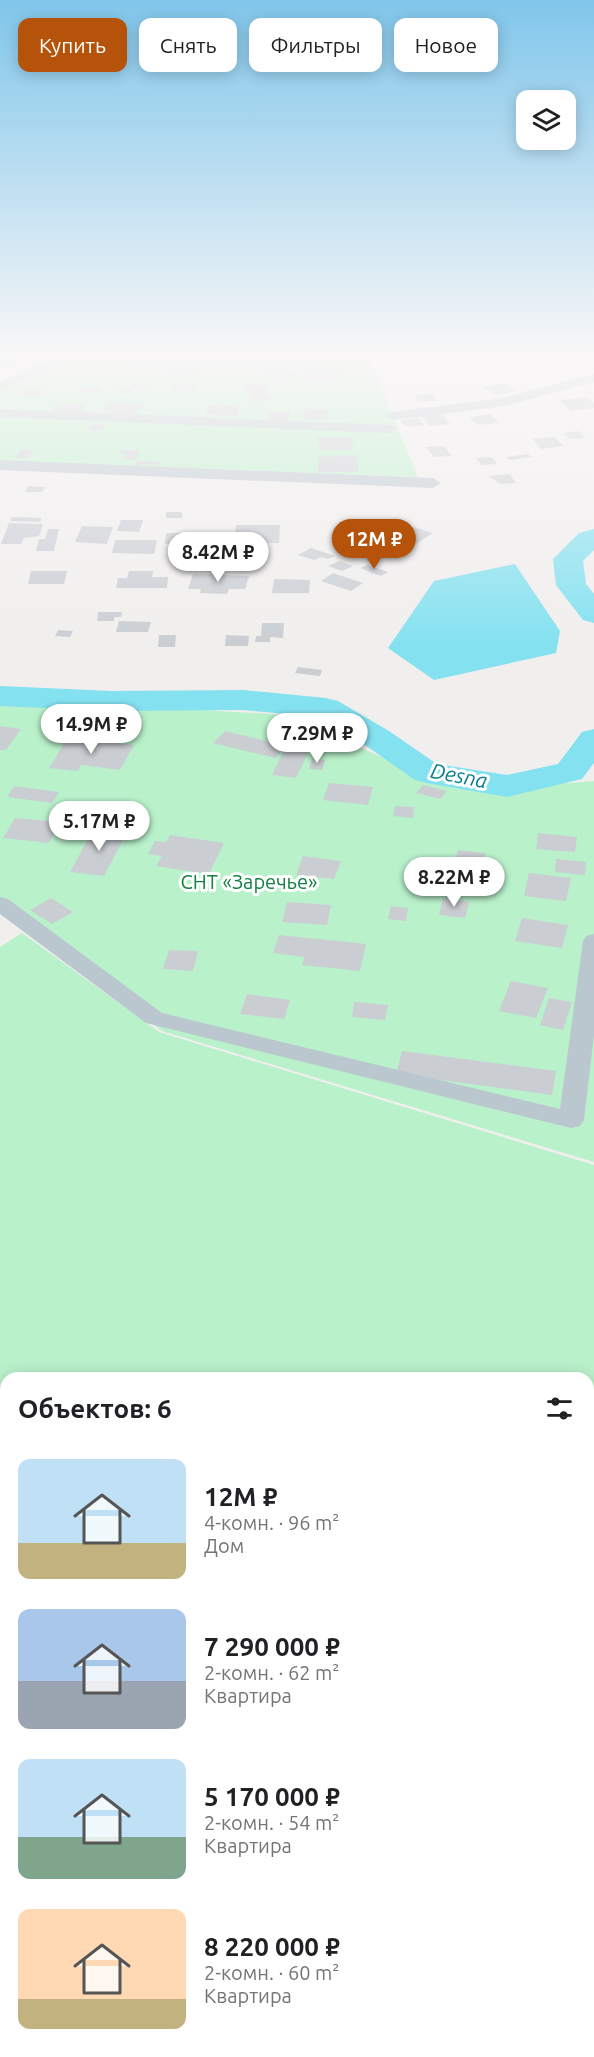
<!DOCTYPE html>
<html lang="ru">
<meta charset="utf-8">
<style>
body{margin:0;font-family:Ubuntu,sans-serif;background:#f6f6f6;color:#202124;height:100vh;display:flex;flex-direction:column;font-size:22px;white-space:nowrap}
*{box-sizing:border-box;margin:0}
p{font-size:20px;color:#757577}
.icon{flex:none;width:33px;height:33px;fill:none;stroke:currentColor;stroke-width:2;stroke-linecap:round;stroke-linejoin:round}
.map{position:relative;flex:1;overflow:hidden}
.sheet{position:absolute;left:0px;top:1372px;width:594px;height:686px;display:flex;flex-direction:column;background:#fff;border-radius:18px 18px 0 0;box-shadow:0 3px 15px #0003}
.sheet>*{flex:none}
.hud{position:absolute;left:18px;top:18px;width:558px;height:54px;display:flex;gap:12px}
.controls{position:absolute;left:516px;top:90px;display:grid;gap:12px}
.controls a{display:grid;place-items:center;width:60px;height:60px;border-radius:12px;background:#fff;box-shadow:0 3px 15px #0003;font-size:30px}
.price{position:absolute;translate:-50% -51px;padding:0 14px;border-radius:21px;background:#fff;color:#222;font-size:20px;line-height:39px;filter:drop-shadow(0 2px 3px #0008)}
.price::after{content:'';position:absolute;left:50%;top:36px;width:18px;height:14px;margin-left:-9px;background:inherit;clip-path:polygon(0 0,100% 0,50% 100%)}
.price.on{background:#b45309;color:#fff}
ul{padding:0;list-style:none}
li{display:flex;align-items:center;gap:18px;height:150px;padding:0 18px}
li span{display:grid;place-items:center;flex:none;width:168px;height:120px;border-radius:12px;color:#555}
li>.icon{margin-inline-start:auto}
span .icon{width:72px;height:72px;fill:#fffc;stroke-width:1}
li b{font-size:26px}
h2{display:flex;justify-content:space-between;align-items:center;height:72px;padding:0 18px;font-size:26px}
.tag{padding:0 21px;border-radius:12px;background:#fff;box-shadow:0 3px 15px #0003;font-size:21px;line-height:54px}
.tag.on{background:#b45309;color:#fff}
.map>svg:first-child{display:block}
.green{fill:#b9f1cb;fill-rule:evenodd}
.water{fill:#84e1f0}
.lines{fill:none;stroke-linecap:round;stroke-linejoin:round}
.river{fill:#84e1f0;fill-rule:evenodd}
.building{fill:#caced3}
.street{fill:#bbc7ce;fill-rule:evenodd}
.labels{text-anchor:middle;stroke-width:6;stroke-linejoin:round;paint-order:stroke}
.park-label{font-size:20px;fill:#138141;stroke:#fff}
.water-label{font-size:21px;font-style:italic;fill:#087d8f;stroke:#fff}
</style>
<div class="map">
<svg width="594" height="2057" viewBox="0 0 594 2057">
<rect width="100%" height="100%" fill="#f1eeee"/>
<path class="green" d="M53 358H369L418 477 0 461V381Z
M0 698 286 715 425 776 506 788 594 781V1162L162 1031 0 907Z
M22 933 159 1032 594 1165V2057H0V947ZM6 1378H588V2052H6Z"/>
<path class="water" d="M515 564 560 631 556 653 434 680 388 648 434 581Z"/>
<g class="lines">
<path class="river" d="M0 358H23L19 363 0 370Z
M594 529V550L583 561 586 584 594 594V623L583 620 556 585 553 559 579 533Z
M0 686 112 691 243 690 326 698 338 701 389 731 437 764 507 775 558 764 582 732 594 729V763L582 779 507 797 427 783 415 780 365 745 318 717 243 710 112 711 0 706Z"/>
</g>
<path class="building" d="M133 361H151L149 369H131Z
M166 365 199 366 197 374H173V372L164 371Z
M266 368 298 369 295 379 264 378Z
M308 370 340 371 338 380 306 379Z
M504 383 516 391 495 395 483 387Z
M175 384 197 385 194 391 171 390Z
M246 384 267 385 265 393H271L270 400 251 402 252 392H244Z
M131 385H146L144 389 133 388 132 394H116L117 388H129Z
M82 387 101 388 99 393 81 392Z
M22 390 44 391 40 396 18 395Z
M433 394 437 401 418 402 414 395Z
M587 397 594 403V408L571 411 559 400Z
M107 402 144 403 139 414 111 413 112 411 103 410Z
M56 404 86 405 82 415 51 414Z
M218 405 240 407 237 417 205 414 208 406Z
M304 409 329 410 327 420 302 419Z
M268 411H290L288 423H265Z
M442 414 450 424 429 426 422 416Z
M490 414 499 423 478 425 469 417Z
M419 418 424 425 406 427 400 420Z
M91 424H106L103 431 87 430Z
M578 431 585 438 570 439 564 433Z
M318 437H352L353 450H319Z
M555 437 563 446 541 449 533 439Z
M444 446 452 456 434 457 426 447Z
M21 449 34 450 28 458H15Z
M120 450H139L137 460 124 459 125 454H119Z
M528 454 532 457 510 460 506 457Z
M357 455 359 472H318L319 457Z
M492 457 497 464 481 465 476 458Z
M137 461 161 462 159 465 142 464 141 468 134 467Z
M510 474 516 483 500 484 489 476Z
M28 486 45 487 42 492H25Z
M166 512H182V518H166Z
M12 517 42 518 40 522 10 521Z
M121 520H143L139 532 117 531Z
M9 523 43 524 39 536 24 538 21 544H1Z
M236 525H280L279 543H234Z
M82 526 113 527 107 544 75 542Z
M413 527 433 533 416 544 396 538Z
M48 529H59L54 551H36L39 539H45Z
M166 533H199L198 546 174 548V544H165Z
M115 540H157L154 554 112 553Z
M311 548 335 556 328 559 321 557 314 560 298 555Z
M339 561 353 566 342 571 328 566Z
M367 565 388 572 381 576 360 568Z
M31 571H67L64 584H28Z
M129 571H153L152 577H168L167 588H116L118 578H127Z
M333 573 363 583 351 591 321 581Z
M193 574 249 576 245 589H229L227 594 200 593 201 589H188Z
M274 579 310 580 309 593H272Z
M98 612H122L121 617H114V621H97Z
M119 621 151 622 148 632H116Z
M262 623H284L283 638 270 637V642H255L256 636H261Z
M58 630 73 631 70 637 55 636Z
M159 635H176L175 647H158Z
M226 635 249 636 248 646H225Z
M298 667 322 670 320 676 295 673Z
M288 722 311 729 298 738 276 731Z
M0 726 21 729 6 750H0Z
M225 731 287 746 275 758 213 743Z
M68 737 134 745 120 770 81 765 78 771 49 768Z
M284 750 308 753 296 778 272 775Z
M312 759 325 760 322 770 309 769Z
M329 783 373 787 368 805 323 800Z
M423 785 447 791 440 799 416 793Z
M14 786 59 792 52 803 7 797Z
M395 806 414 807 413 818 393 816Z
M15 818 60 822 49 843 3 838Z
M94 828 127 832 104 876 70 872Z
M538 833 577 837 575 852 536 849Z
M170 835 224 843 209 874 156 866 162 856 148 854 155 841 166 842Z
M458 850 485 853 481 869 454 866Z
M303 856 341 861 334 879 296 875Z
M556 859 586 862 585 875 555 872Z
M529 873 571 878 566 901 524 896Z
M51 898 73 912 52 924 30 910Z
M443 898 469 902 465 918 439 915Z
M287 902 331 905 327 925 282 922Z
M391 906 408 908 406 921 388 919Z
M522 918 568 925 562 948 515 941Z
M279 935 366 944 360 971 302 965 304 957 273 953Z
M169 950 198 951 193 971 163 969Z
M511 981 548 988 536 1018 499 1011Z
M247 994 290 1000 284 1019 240 1014Z
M549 998 572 1002 563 1030 540 1025Z
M354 1002 388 1005 385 1020 352 1017Z
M402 1051 556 1071 552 1095 396 1074Z"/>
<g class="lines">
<path class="street" d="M51 358H69L0 391V382Z
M192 358H314L322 362 315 366 199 362Z
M594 374V382L504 406 392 420 385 416 392 412 503 398Z
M0 409 390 425 397 429 390 433 0 417Z
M0 460 433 478 441 483 433 488 0 470Z
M0 897 8 899 162 1013 560 1109 583 941 586 936 594 934V1035L584 1120 580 1126 571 1128 146 1023 0 914Z
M6 1605V1635L0 1637V1607Z
M588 1646 594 1648V1682L588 1680Z"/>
</g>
<linearGradient id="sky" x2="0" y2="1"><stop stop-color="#80c6eb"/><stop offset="0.55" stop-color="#f9f7f7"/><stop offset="1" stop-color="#f9f7f7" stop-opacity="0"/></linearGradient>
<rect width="594" height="646" fill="url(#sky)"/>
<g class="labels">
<g class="park-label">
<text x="249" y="889">СНТ «Заречье»</text>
</g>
<g class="water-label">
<text transform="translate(459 776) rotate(11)" y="7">Desna</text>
</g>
</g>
</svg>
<div class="controls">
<a><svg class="icon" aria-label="layers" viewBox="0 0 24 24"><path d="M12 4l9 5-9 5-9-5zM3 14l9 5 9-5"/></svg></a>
</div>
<b class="price on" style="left:374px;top:570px">12M ₽</b>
<b class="price" style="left:218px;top:583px">8.42M ₽</b>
<b class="price" style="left:91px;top:755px">14.9M ₽</b>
<b class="price" style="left:317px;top:764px">7.29M ₽</b>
<b class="price" style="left:99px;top:852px">5.17M ₽</b>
<b class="price" style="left:454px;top:908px">8.22M ₽</b>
<div class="hud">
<a class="tag on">Купить</a>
<a class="tag">Снять</a>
<a class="tag">Фильтры</a>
<a class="tag">Новое</a>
</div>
<section class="sheet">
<h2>Объектов: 6<svg class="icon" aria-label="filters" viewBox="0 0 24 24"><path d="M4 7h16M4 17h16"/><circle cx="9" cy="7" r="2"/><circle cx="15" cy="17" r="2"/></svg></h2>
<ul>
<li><span style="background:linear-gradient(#bfe0f5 70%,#c2b280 0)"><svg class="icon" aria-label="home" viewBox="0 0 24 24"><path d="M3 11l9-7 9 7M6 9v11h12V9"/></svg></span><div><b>12M ₽</b><p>4-комн. · 96 m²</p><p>Дом</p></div></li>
<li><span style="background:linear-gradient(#a9c7e8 60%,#9aa5b1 0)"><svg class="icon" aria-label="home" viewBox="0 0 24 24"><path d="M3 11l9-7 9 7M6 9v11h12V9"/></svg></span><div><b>7 290 000 ₽</b><p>2-комн. · 62 m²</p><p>Квартира</p></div></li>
<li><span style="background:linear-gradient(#bfe0f5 65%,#7fa58c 0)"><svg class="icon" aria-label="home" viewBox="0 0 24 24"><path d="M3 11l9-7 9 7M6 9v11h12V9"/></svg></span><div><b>5 170 000 ₽</b><p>2-комн. · 54 m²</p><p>Квартира</p></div></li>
<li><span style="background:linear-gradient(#ffd9b3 75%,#c2b280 0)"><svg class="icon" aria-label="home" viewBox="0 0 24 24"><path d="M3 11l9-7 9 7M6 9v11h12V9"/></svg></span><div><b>8 220 000 ₽</b><p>2-комн. · 60 m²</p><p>Квартира</p></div></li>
</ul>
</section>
</div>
